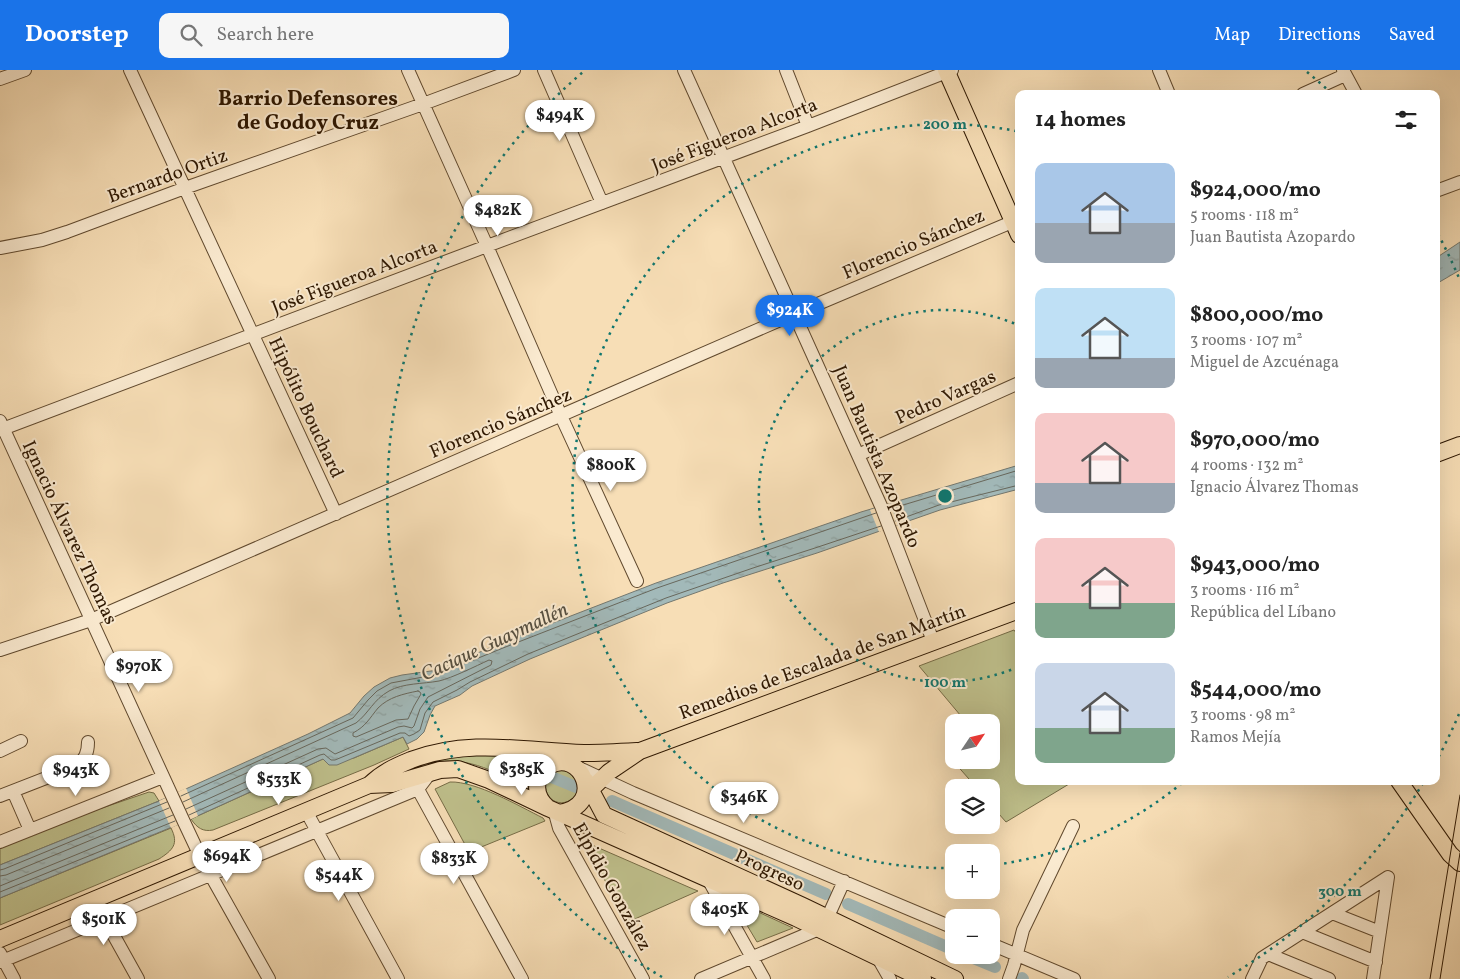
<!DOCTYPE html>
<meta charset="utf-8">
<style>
body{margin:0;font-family:Vollkorn,serif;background:#f6f6f6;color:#222;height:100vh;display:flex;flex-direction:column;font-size:19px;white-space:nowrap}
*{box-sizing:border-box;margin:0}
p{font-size:16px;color:#767676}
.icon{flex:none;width:28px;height:28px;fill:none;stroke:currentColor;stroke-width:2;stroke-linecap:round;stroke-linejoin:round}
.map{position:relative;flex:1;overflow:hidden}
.sheet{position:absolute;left:1015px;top:20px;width:425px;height:695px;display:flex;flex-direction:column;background:#fff;border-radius:10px;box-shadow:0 5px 20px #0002}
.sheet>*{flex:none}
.needle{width:32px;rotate:55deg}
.controls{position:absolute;left:945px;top:644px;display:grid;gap:10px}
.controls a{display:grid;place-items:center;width:55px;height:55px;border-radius:10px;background:#fff;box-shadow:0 5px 20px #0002;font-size:25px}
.price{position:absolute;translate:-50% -42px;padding:0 11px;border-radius:18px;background:#fff;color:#222;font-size:16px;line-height:32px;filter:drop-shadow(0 1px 2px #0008)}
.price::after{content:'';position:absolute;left:50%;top:30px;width:15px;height:11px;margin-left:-8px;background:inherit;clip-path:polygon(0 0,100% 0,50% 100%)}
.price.on{background:#1a73e8;color:#fff}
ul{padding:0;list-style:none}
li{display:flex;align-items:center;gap:15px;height:125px;padding:0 20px}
li span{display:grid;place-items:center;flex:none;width:140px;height:100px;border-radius:10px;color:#555}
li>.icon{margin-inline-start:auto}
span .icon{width:60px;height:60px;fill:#fffc;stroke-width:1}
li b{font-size:21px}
h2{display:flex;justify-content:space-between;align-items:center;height:60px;padding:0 20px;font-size:21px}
header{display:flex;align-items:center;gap:30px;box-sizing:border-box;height:70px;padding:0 25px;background:#1a73e8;color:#fff}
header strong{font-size:24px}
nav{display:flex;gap:28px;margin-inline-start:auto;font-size:18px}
.search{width:350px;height:45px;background:#f6f6f6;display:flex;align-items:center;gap:12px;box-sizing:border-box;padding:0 18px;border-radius:10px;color:#767676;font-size:19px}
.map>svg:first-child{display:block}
.green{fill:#bfc08c;stroke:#766c46}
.water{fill:url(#water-ripples);stroke:#74786f}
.pier{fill:#f7deb6}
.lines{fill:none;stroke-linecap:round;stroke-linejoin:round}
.shore{stroke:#68685d;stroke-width:1}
.canal{stroke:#a2b9b9;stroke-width:12}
.minor-casing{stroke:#60492e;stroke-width:14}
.major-casing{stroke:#2e1701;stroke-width:18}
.minor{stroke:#faead0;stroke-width:12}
.major{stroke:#f7deb6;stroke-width:16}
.tram{stroke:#2e1701;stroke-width:1}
.ring{fill:none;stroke:#0f766e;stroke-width:2.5;stroke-dasharray:2.5 5}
.labels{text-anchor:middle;stroke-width:4;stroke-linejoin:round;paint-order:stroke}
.street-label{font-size:19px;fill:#2e1701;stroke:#faead0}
.water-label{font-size:20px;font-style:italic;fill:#575041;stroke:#faead0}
.quarter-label{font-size:21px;font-weight:bold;fill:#2e1701;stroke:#faead0}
.centre{fill:#0f766e;stroke:#faead0;stroke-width:2.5}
.ring-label{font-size:15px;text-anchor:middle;font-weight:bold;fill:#0f766e;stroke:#faead0;stroke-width:4;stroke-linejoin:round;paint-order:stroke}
</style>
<header>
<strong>Doorstep</strong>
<div class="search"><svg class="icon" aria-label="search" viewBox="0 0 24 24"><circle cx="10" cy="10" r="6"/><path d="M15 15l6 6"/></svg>Search here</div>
<nav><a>Map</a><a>Directions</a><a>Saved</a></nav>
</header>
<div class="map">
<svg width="1460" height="909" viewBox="0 0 1460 909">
<defs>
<pattern id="water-ripples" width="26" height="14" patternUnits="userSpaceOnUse" patternTransform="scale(1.25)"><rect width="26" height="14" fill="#a2b9b9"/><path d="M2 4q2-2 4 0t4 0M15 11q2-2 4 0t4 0" fill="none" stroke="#8c9e9d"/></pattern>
</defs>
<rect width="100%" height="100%" fill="#f7deb6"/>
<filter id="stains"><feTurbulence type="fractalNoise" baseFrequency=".004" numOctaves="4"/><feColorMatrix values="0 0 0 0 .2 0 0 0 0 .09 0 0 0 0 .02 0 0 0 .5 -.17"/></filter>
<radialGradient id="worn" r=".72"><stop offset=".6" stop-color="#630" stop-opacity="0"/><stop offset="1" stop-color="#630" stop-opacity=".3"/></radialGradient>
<path class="green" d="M1014 560 1019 567V711H1074L1006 752 991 735V718L976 717 954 692 958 690H991V652H966L919 596Z
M403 667 409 679 374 695 213 760C203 762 197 758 191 749L323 689 326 692 354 688Z
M501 685 535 689 531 695 521 692 520 698 528 701 526 717 524 718C495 700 461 684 427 694L426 691 447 686Z
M567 699 579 714 550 702Z
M546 709 578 722C566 742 541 732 546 709Z
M450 712C476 711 519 736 543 748L545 751 469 782 435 719Z
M149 722 154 723 159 731 0 795V778L99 739Z
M171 758C179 774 173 780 159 789L0 855V828Z
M592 775 693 819 698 821 628 852 588 780Z
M732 830 793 858 757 872Z"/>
<path class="water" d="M1460 172V200L1436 214V188Z
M1019 395V419L940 440 817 483 723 513 667 533 530 589 472 616 460 625 435 636 430 645 424 662 417 669 407 674 403 667 337 695H329L323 689 184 752 0 828V795L159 731 308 664 350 643 364 626 374 617 390 608 402 605 438 600 501 573 656 513 861 442Z"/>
<path class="pier" d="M890 433 898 455 879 462 870 440Z
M186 718 198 746 171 758 159 731Z"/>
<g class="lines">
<path class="shore" d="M890 439 1019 400
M895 451 939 435 1019 415
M418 621 420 622 421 624 414 636 408 649 396 650 356 667 353 666V663C366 656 369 649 378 638 389 627 403 624 418 621Z
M181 726 353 648 368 630 377 621 391 613 439 604 503 578 657 518 876 443
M183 732 356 653C369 643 373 630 389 621 403 613 423 614 439 611 452 608 476 596 489 590L492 591 491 595 428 627 420 639 414 656 412 658 404 656 398 657 335 684 326 678 318 679 186 739
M189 745 320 685 324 684 331 690H335L400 663H405L409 666 414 664 420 660 425 643 433 632 457 620 470 612 528 584 666 528 753 498 815 478 881 456
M0 800 4 799 167 732
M0 806 6 805 169 738
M0 816 173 745
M0 822 175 751"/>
<path class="canal" d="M520 695 528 698
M549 706 576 717
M612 731 826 824
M848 834 954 880
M966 885 995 897
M1022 908 1023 909"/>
<defs>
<path id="minor" d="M130 0 336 444
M408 0 487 176 561 346 637 511
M544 0 602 133
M684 0 881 436 933 571
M786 0 808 56
M1159 0 1169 24
M1343 0 1356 24
M0 9 25 0
M1303 24 1345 5
M1436 121 1460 112
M0 178 42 170 67 162 185 118 423 34 514 0
M0 351 184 752 200 786 269 909
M0 360 487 176 808 56 952 0
M858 385 1019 313
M0 580 91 550 794 244 1019 149
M0 681 21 671
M575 696 633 723 954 858
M414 712 522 909
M13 721 30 760
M0 726 77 696C85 689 88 683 88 672
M554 740 559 758 643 909
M306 741 398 909
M0 772 163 707
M708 809 764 909
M94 830 138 909
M1332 843 1380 862
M1302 862 1376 892
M991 874 1074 909
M0 883 14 909
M1268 884 1329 909
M878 888 890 909
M0 892 418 719 431 702
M701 909 819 859 830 842 844 811
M1009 909 1014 895 1023 860 1073 756
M1252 909 1262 888 1388 807 1373 909"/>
<path id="major" d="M946 0 1019 165
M1436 384 1460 375
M586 711 604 745 803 836 955 909
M1399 711 1450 784 1460 793
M369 715C383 702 394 697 411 690 470 668 524 681 584 683 602 683 620 682 637 681
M585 725 609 702 640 681 1019 540
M559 743C608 735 580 677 549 696 543 699 540 705 538 711 535 722 540 731 548 738L796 848 923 909
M0 869 369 715 392 714 440 700 458 699 489 710 548 738"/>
</defs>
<use href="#minor" class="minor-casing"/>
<use href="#major" class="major-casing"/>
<use href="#minor" class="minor"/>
<use href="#major" class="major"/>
<path class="tram" d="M1430 909 1460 725
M1440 909 1460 783"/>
</g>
<g class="ring">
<path d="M1018 597A186 186 0 1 1 1018 255"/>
<path d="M1182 713A372 372 0 0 1 994 795M951 798A372 372 0 1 1 1016 61"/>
<path d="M1459 644A558 558 0 0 1 1438 688M1423 713A558 558 0 0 1 1228 907M662 907A558 558 0 0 1 583 2M1307 2A558 558 0 0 1 1329 21M1438 164A558 558 0 0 1 1459 208"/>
</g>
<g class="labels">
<g class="street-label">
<text transform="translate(734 64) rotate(-21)" y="7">José Figueroa Alcorta</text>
<text transform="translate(167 105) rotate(-20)" y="7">Bernardo Ortiz</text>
<text transform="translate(913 173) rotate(-23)" y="7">Florencio Sánchez</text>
<text transform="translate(354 206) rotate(-21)" y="7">José Figueroa Alcorta</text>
<text transform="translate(945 326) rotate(-24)" y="7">Pedro Vargas</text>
<text transform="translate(307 337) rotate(65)" y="7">Hipólito Bouchard</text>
<text transform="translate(500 352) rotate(-23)" y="7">Florencio Sánchez</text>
<text transform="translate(878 386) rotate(67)" y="7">Juan Bautista Azopardo</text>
<text transform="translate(71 462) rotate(65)" y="7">Ignacio Álvarez Thomas</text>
<text transform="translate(822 591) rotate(-20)" y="7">Remedios de Escalada de San Martín</text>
<text transform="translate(770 799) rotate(25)" y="7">Progreso</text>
<text transform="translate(613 816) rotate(61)" y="7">Elpidio González</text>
</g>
<g class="water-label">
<text transform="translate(494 571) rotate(-25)" y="7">Cacique Guaymallén</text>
</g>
<g class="quarter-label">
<text x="308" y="35">Barrio Defensores<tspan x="308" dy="24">de Godoy Cruz</tspan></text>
</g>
</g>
<circle cx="945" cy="426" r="8" class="centre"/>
<g class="ring-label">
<text x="945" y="59">200 m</text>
<text x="945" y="617">100 m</text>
<text x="1340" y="826">300 m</text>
</g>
<rect width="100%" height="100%" filter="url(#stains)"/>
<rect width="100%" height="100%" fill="url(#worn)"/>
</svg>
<div class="controls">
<a><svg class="needle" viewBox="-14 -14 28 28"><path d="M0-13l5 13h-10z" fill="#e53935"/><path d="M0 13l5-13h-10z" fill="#767676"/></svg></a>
<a><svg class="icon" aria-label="layers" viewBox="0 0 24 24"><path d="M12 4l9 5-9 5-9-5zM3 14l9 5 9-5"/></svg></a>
<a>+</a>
<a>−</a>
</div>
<b class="price" style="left:560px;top:72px">$494K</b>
<b class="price" style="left:498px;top:167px">$482K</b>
<b class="price on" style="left:790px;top:267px">$924K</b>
<b class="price" style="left:611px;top:422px">$800K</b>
<b class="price" style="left:139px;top:623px">$970K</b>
<b class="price" style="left:522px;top:726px">$385K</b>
<b class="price" style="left:76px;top:727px">$943K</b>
<b class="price" style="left:279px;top:736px">$533K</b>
<b class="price" style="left:744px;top:754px">$346K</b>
<b class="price" style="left:227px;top:813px">$694K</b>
<b class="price" style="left:454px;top:815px">$833K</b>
<b class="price" style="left:339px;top:832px">$544K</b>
<b class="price" style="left:725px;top:866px">$405K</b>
<b class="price" style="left:104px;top:876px">$501K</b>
<section class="sheet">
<h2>14 homes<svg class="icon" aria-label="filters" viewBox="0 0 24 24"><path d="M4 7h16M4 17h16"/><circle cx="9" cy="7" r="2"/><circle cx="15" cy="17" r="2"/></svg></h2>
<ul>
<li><span style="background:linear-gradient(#a9c7e8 60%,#9aa5b1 0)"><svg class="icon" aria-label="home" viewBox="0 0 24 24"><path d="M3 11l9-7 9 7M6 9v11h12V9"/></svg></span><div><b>$924,000/mo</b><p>5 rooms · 118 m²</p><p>Juan Bautista Azopardo</p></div></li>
<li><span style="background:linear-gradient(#bfe0f5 70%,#9aa5b1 0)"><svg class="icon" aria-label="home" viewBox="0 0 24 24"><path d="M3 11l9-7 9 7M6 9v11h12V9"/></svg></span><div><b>$800,000/mo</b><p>3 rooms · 107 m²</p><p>Miguel de Azcuénaga</p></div></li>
<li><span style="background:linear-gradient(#f6c9c9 70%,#9aa5b1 0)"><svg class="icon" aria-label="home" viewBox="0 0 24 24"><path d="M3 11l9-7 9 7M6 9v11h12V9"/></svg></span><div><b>$970,000/mo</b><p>4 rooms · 132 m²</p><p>Ignacio Álvarez Thomas</p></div></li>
<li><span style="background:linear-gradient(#f6c9c9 65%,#7fa58c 0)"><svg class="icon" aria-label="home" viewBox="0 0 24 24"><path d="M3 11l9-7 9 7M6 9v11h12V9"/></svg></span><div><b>$943,000/mo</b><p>3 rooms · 116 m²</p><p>República del Líbano</p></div></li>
<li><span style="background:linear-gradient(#c9d6e8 65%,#7fa58c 0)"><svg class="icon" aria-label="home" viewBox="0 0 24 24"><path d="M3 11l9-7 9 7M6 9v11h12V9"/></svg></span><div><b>$544,000/mo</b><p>3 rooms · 98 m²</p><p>Ramos Mejía</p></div></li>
</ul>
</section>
</div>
